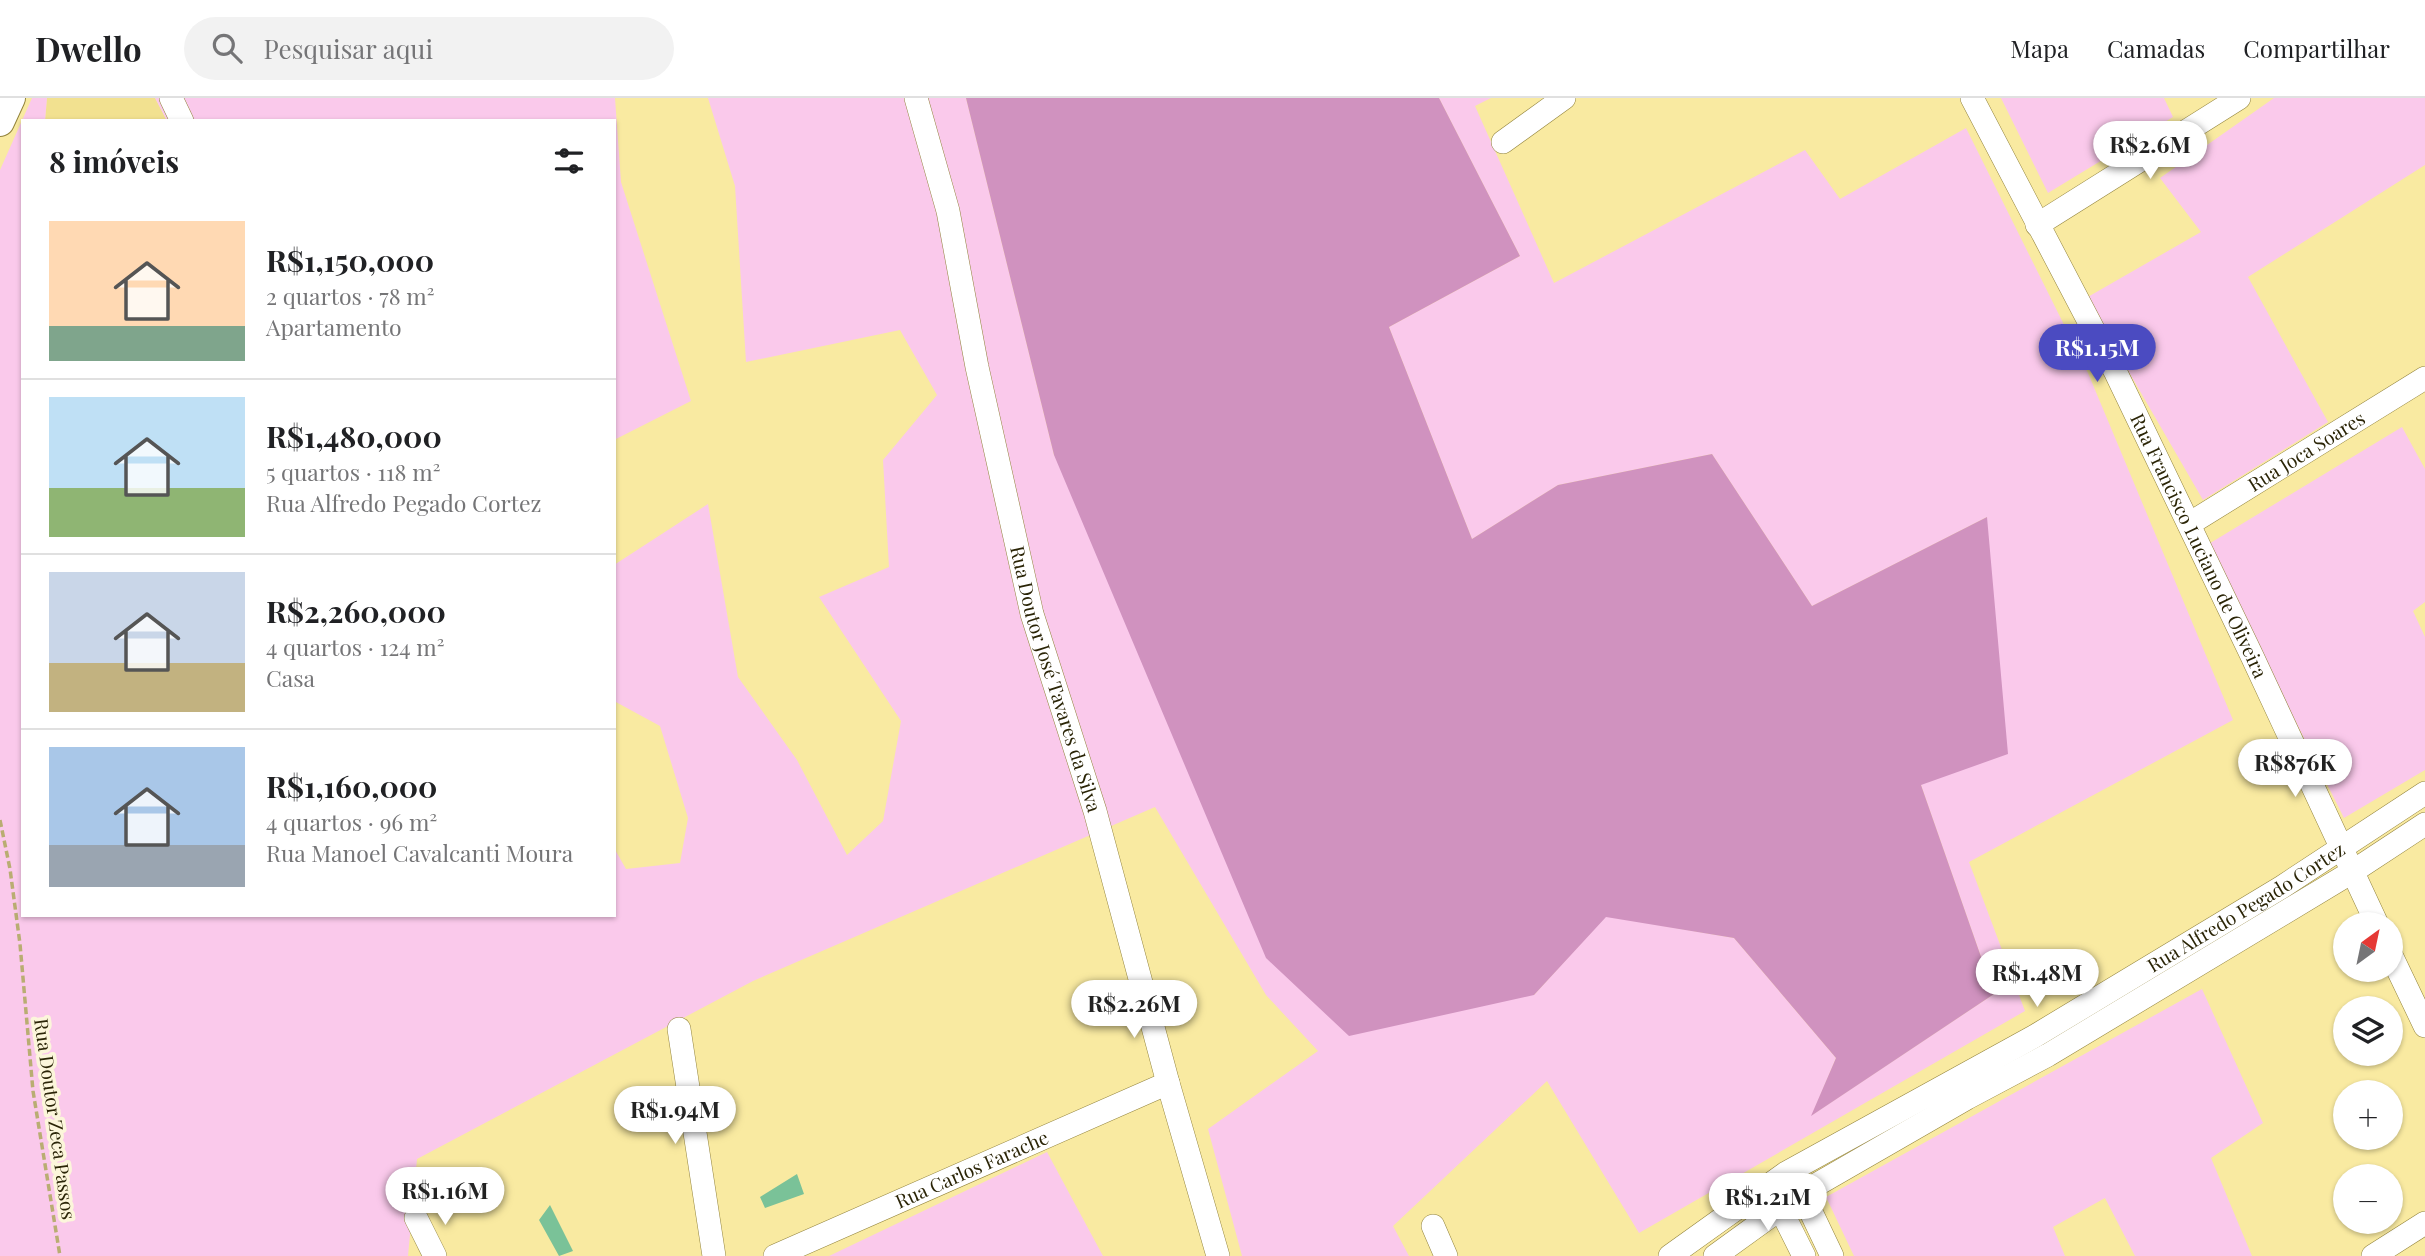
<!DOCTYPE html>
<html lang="pt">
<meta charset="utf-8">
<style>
body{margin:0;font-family:"Playfair Display",serif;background:#f2f2f2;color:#202124;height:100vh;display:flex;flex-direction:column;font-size:26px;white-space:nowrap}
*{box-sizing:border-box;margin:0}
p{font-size:23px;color:#757577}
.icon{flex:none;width:38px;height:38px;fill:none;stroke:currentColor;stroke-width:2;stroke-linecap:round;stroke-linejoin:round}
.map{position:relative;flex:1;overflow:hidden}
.drawer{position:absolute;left:21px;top:21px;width:595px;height:798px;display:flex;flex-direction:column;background:#fff;border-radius:0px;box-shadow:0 2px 5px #0004}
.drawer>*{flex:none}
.needle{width:46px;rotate:33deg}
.tools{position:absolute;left:2333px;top:814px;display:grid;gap:14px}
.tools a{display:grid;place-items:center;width:70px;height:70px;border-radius:50%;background:#fff;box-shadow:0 2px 5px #0004;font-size:35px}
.price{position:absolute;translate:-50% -60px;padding:0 16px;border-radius:24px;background:#fff;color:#222;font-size:23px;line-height:46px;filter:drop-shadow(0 2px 4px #0008)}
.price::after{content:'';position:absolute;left:50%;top:42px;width:21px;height:16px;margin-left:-10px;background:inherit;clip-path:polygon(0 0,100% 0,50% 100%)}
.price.on{background:#4b4bc1;color:#fff}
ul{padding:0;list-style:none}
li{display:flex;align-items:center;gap:21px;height:175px;padding:0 28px}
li+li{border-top:2px solid #e0e0e0}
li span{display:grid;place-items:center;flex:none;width:196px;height:140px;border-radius:0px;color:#555}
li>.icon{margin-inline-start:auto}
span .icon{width:84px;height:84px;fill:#fffc;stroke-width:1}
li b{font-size:30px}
h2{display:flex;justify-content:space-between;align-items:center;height:84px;padding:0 28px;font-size:30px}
header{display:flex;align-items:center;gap:42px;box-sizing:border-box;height:98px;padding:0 35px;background:#fff;border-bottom:2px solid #e0e0e0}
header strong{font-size:33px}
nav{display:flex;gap:38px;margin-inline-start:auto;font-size:24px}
.search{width:490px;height:63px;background:#f2f2f2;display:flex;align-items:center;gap:18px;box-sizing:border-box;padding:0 24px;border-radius:38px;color:#757577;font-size:26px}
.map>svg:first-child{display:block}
.built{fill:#f2e190}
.green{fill:#fac9eb}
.forest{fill:#d092bf}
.water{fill:#7ac298}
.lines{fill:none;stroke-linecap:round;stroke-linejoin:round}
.minor-casing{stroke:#92833c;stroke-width:24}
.major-casing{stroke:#92833c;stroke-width:30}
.path{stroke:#b9ad72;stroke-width:3.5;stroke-dasharray:7 3.5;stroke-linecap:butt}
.minor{stroke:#fff;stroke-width:23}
.major{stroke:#fff;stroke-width:28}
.labels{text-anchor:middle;stroke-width:7;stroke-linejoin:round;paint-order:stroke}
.street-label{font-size:19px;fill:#2b2507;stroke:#fcf6db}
</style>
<header>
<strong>Dwello</strong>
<div class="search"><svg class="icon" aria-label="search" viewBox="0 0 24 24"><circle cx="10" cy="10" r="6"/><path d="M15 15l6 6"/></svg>Pesquisar aqui</div>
<nav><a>Mapa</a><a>Camadas</a><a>Compartilhar</a></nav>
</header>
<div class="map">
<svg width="2425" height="1158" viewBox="0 0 2425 1158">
<rect width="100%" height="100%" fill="#f9eaa1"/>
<path class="built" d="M47 0H155L167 23H45Z"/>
<path class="green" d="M32 0H47L45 23H23V817H614V750L626 771 680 765 688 720 660 628 614 603V467L708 406 738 579 797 662 847 757 883 723 901 623 819 499 889 469 883 362 937 297 900 232 746 264 735 88 708 0H966L1054 357 1534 897 1606 818 1734 840 1836 960 1812 1017 1994 896 1921 687 1987 419 1812 508 1712 356 1558 387 1472 441 1389 229 1520 158 1439 0H1491L1475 8 1554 185 1805 52 1840 101 1966 30 2088 275 2233 622 1969 764 2025 913 1639 1135 1547 983 1393 1128 1409 1158H1242L1208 1031 1318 953 1266 897 1155 709 753 883 417 1061 408 1158H0V72Z
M155 0H615L621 84 691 303 614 342V23H167Z
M2001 0H2164L2173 19 2048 95Z
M2274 0H2425V67L2248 179 2328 324 2203 402 2086 200 2201 134 2160 80Z
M2402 329 2425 371V504L2413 513 2425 539V672L2344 720 2207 447Z
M2202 891 2263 1025 2211 1060 2252 1158H2135L2105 1100 2053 1129 2065 1158H1854L1826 1099Z
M1047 1054 1103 1158H829Z"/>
<path class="forest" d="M966 0H1439L1520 158 1389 229 1472 441 1558 387 1712 356 1812 508 1987 419 2008 656 1921 687 1994 896 1811 1018 1836 960 1734 840 1606 819 1534 897 1349 938 1266 860 1054 357Z"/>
<path class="water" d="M797 1076 804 1096 765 1110 760 1099Z
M550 1107 573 1153 559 1158 539 1122Z"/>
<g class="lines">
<defs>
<g id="minor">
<path d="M171 0 182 23"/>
<path id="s1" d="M916 0 948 113 977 269 1032 516 1095 713 1168 985 1218 1158"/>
<path id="s2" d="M1972 0 2116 275 2252 558 2377 826"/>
<path d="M1503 44 1564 0"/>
<path d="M2037 127 2239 0"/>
<path id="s3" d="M2189 426 2425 280"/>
<path d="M2390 855 2425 928"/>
<path d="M679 931 714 1158"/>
<path d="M1793 1084 1802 1095 1832 1158"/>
<path d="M1770 1098 1780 1110 1804 1158"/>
<path d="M416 1120 435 1158"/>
<path d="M1433 1128 1446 1158"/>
<path id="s4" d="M775 1158 1168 985"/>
<path id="s5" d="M1670 1158 1786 1075 2035 938 2282 789 2425 695"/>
<path d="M1715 1158 1802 1095 1967 1000 2048 957 2352 774 2425 726"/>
<path d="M2373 1158 2425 1125"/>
</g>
<path id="major" d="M0 24 11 0"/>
</defs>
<use href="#minor" class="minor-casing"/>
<use href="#major" class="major-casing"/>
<path class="path" d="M0 722 10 771 20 846 33 993 60 1158"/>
<use href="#minor" class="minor"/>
<use href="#major" class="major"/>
</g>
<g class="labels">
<g class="street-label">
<text dy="7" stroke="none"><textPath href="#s3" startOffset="138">Rua Joca Soares</textPath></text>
<text dy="7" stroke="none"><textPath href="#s2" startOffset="502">Rua Francisco Luciano de Oliveira</textPath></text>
<text dy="7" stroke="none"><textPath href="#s1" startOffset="598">Rua Doutor José Tavares da Silva</textPath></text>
<text dy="7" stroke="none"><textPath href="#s5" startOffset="674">Rua Alfredo Pegado Cortez</textPath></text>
<text transform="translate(55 1021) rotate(82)" y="7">Rua Doutor Zeca Passos</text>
<text dy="7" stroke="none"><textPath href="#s4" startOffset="215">Rua Carlos Farache</textPath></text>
</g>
</g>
</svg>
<div class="tools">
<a><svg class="needle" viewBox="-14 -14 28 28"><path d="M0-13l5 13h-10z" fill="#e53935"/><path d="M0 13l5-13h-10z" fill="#757577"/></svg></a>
<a><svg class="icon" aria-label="layers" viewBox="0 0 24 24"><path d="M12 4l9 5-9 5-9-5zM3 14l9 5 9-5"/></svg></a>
<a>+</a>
<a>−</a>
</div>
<b class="price" style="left:2150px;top:83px">R$2.6M</b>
<b class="price on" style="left:2097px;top:286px">R$1.15M</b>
<b class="price" style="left:2295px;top:701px">R$876K</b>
<b class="price" style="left:2037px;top:911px">R$1.48M</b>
<b class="price" style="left:1134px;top:942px">R$2.26M</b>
<b class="price" style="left:675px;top:1048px">R$1.94M</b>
<b class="price" style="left:445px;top:1129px">R$1.16M</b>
<b class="price" style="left:1768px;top:1135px">R$1.21M</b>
<section class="drawer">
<h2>8 imóveis<svg class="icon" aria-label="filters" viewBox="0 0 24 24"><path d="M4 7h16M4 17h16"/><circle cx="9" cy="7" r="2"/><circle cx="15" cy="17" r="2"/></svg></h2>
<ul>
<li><span style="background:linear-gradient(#ffd9b3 75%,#7fa58c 0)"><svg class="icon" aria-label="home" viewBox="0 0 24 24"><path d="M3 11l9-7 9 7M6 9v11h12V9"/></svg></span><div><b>R$1,150,000</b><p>2 quartos · 78 m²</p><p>Apartamento</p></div></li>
<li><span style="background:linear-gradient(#bfe0f5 65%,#8fb573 0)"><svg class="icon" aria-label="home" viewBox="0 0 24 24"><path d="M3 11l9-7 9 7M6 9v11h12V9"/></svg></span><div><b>R$1,480,000</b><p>5 quartos · 118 m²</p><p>Rua Alfredo Pegado Cortez</p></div></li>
<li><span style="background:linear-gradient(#c9d6e8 65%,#c2b280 0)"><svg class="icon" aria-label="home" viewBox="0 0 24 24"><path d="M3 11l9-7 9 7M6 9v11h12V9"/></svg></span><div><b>R$2,260,000</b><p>4 quartos · 124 m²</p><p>Casa</p></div></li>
<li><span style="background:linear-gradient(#a9c7e8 70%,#9aa5b1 0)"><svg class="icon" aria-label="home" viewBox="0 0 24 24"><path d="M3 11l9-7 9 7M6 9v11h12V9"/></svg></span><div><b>R$1,160,000</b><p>4 quartos · 96 m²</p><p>Rua Manoel Cavalcanti Moura</p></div></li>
</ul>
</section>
</div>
